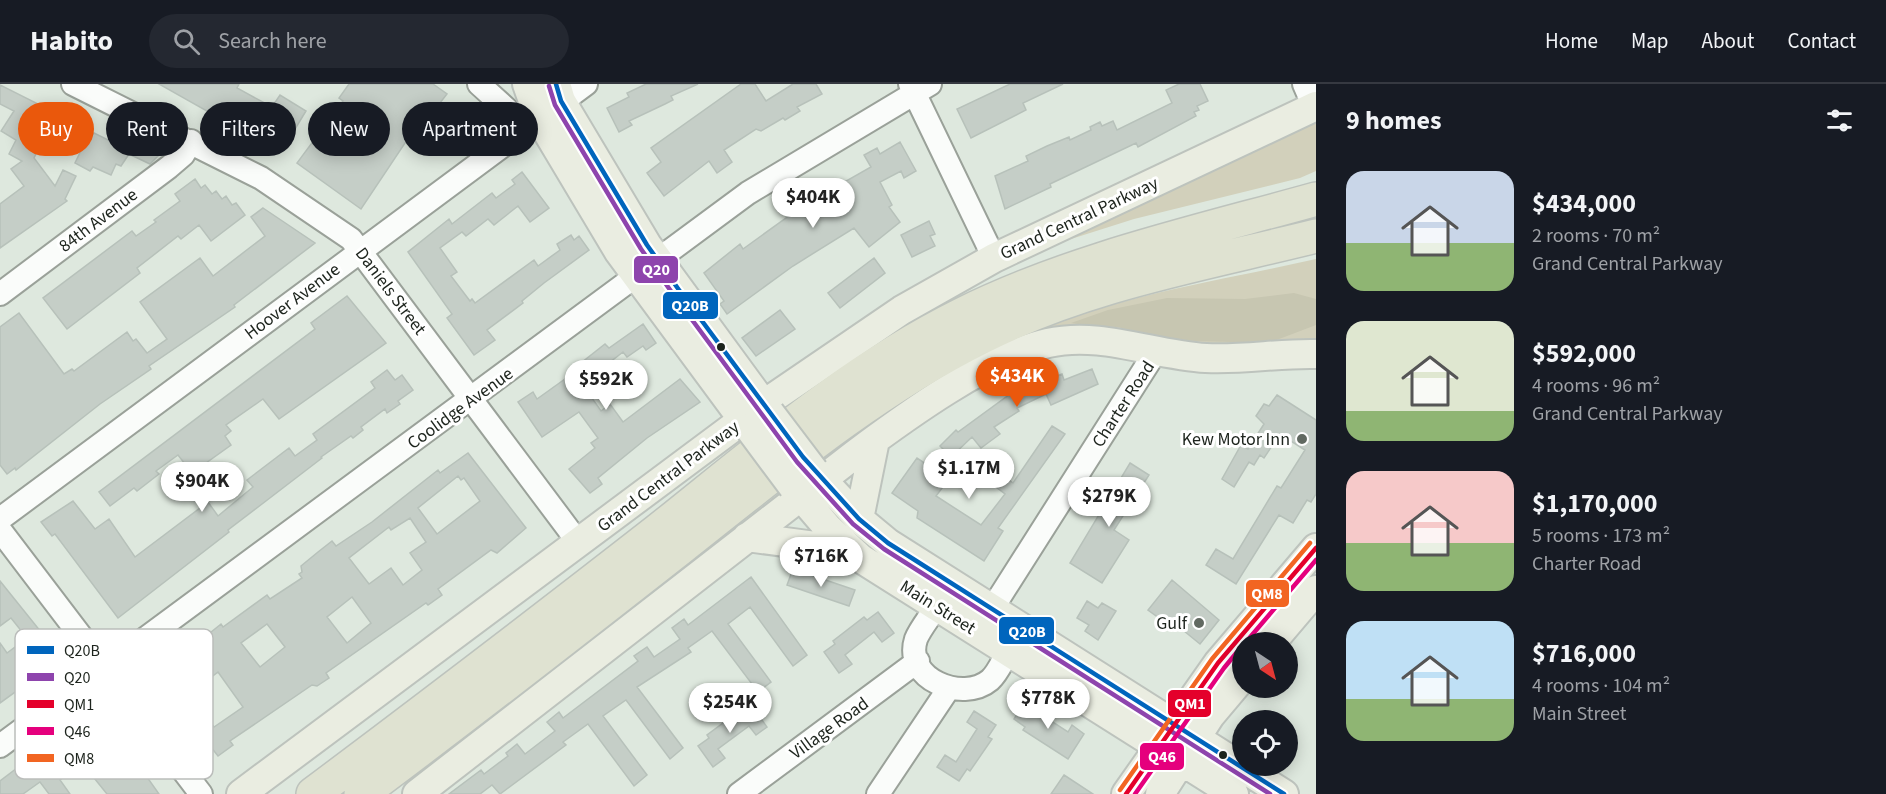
<!DOCTYPE html>
<meta charset="utf-8">
<style>
body{margin:0;font-family:"Source Sans 3",sans-serif;background:#242831;color:#f1f3f6;height:100vh;display:flex;flex-direction:column;font-size:22px;white-space:nowrap}
*{box-sizing:border-box;margin:0}
p{font-size:20px;color:#9ea1a6}
.icon{flex:none;width:33px;height:33px;fill:none;stroke:currentColor;stroke-width:2;stroke-linecap:round;stroke-linejoin:round}
.map{position:relative;flex:1;overflow:hidden}
.drawer{display:flex;flex-direction:column;background:#171b24;width:570px}
.drawer>*{flex:none}
.hud{position:absolute;left:18px;top:18px;width:570px;height:54px;display:flex;gap:12px}
.needle{width:39px;rotate:144deg}
.fabs{position:absolute;left:1232px;top:548px;display:grid;gap:12px}
.fabs a{display:grid;place-items:center;width:66px;height:66px;border-radius:50%;background:#171b24;box-shadow:0 3px 15px #0003;font-size:30px}
.price{position:absolute;translate:-50% -51px;padding:0 14px;border-radius:21px;background:#fff;color:#222;font-size:20px;line-height:39px;filter:drop-shadow(0 2px 3px #0008)}
.price::after{content:'';position:absolute;left:50%;top:36px;width:18px;height:14px;margin-left:-9px;background:inherit;clip-path:polygon(0 0,100% 0,50% 100%)}
.price.active{background:#ea580c;color:#fff}
ul{padding:0;list-style:none}
li{display:flex;align-items:center;gap:18px;height:150px;padding:0 30px}
li span{display:grid;place-items:center;flex:none;width:168px;height:120px;border-radius:18px;color:#555}
li>.icon{margin-inline-start:auto}
span .icon{width:72px;height:72px;fill:#fffc;stroke-width:1}
li b{font-size:26px}
h2{display:flex;justify-content:space-between;align-items:center;height:72px;padding:0 30px;font-size:26px}
.pill{padding:0 21px;border-radius:27px;background:#171b24;box-shadow:0 3px 15px #0003;font-size:21px;line-height:54px}
.pill.active{background:#ea580c;color:#fff}
header{display:flex;align-items:center;gap:36px;box-sizing:border-box;height:84px;padding:0 30px;background:#171b24;border-bottom:2px solid #363941}
header strong{font-size:28px}
nav{display:flex;gap:33px;margin-inline-start:auto;font-size:21px}
.search{width:420px;height:54px;background:#242831;display:flex;align-items:center;gap:15px;box-sizing:border-box;padding:0 21px;border-radius:33px;color:#9ea1a6;font-size:22px}
main{display:flex;flex:1;min-height:0}
.map>svg:first-child{display:block}
.green{fill:#d2d0bb}
.forest{fill:#c7c6b1}
.building{fill:#c5cec7;stroke:#b7c1ba;stroke-width:1.5;fill-rule:evenodd}
.lines{fill:none;stroke-linecap:round;stroke-linejoin:round}
.minor-casing{stroke:#9aa199;stroke-width:26}
.major-casing{stroke:#bdc3bd;stroke-width:32}
.highway-casing{stroke:#bdc3bd;stroke-width:36}
.minor{stroke:#fafcfa;stroke-width:22}
.major{stroke:#eaede1;stroke-width:28}
.highway{stroke:#dfe2d1;stroke-width:33}
.major-bridge-casing{stroke:#bdc3bd;stroke-width:32;stroke-linecap:butt}
.major-bridge{stroke:#eaede1;stroke-width:28}
.bus-1-casing{stroke:#fff;stroke-width:9}
.bus-2-casing{stroke:#fff;stroke-width:9}
.bus-3-casing{stroke:#fff;stroke-width:9}
.bus-4-casing{stroke:#fff;stroke-width:9}
.bus-5-casing{stroke:#fff;stroke-width:9}
.bus-1{stroke:#0065bd;stroke-width:4.5}
.bus-2{stroke:#8e44ad;stroke-width:4.5}
.bus-3{stroke:#e4002b;stroke-width:4.5}
.bus-4{stroke:#e5007d;stroke-width:4.5}
.bus-5{stroke:#f26522;stroke-width:4.5}
.bus-dot{fill:#1d241d;stroke:#fff;stroke-width:2}
.poi-dot{fill:#616961;stroke:#fff;stroke-width:2}
.labels{text-anchor:middle;stroke-width:6;stroke-linejoin:round;paint-order:stroke}
.street-label{font-size:18px;fill:#1d241d;stroke:#fff}
.poi-label{font-size:18px;fill:#1d241d;stroke:#fff;text-anchor:end}
.key{fill:#fff;stroke:#bbbdbb;stroke-width:1.5}
.key-label{font-size:16px;fill:#1d241d}
.line-badge{stroke:#fff;stroke-width:2}
.badge-label{font-size:16px;text-anchor:middle;font-weight:bold;fill:#fff}
</style>
<header>
<strong>Habito</strong>
<div class="search"><svg class="icon" aria-label="search" viewBox="0 0 24 24"><circle cx="10" cy="10" r="6"/><path d="M15 15l6 6"/></svg>Search here</div>
<nav><a>Home</a><a>Map</a><a>About</a><a>Contact</a></nav>
</header>
<main>
<div class="map">
<svg width="1316" height="710" viewBox="0 0 1316 710">
<rect width="100%" height="100%" fill="#dee8de"/>
<path class="green" d="M1316 30V87L1300 94 1134 135 1071 155 1006 182Z
M1316 175V258L1284 263 1016 255C1112 212 1214 198 1316 175Z"/>
<path class="forest" d="M1294 209 1316 215V241L1269 259 1194 257 1145 251 1118 243 1090 242 1071 239 1108 226 1167 214 1245 215Z"/>
<path class="building" d="M159 0H239L237 4 272 23 280 11 306 27 283 65 240 39 237 44Z
M349 0H433L447 10 412 55 409 53 361 125 297 79 343 17 339 14Z
M646 0H698L671 12 673 16 665 20 629 37 632 41 619 48 607 24 629 13 627 9Z
M741 0H755L766 17 793 0H816L822 10 797 23 800 27 785 36 783 34 761 47 756 45 724 66 732 78 717 89 709 77 664 112 647 89 661 78 651 64Z
M1010 0H1063L1023 19 1026 26 971 54 957 25Z
M1179 0H1200L1208 17 1197 22 1199 26 1194 28 1196 32 1138 63 1136 59 1050 100 1051 103 1005 125 995 92 1028 77 1026 72 1047 62 1069 53 1070 56 1091 46 1090 43 1100 38 1102 42 1113 37 1117 46 1172 19 1166 6Z
M0 1 56 29 34 74 55 102 63 86 76 92 65 115 67 117 0 164V120L24 102 11 85 22 77 9 70 16 56 1 47 14 27 0 20Z
M94 49 112 58 115 51 158 72 150 80 129 70 121 82 116 80 111 91 93 83 90 87 75 79 89 50 92 51Z
M900 58 916 87 904 94 901 87 880 98 892 121 889 123 900 138 869 163 854 144 793 182 727 230 720 220 724 217 704 189 740 160 743 165 797 126 794 121 806 113 813 116 871 83 864 71 877 64 880 70Z
M522 88 549 124 530 138 518 122 494 141 488 135 466 152 462 148 440 164 457 188 451 192 470 217 472 215 475 219 534 176 538 182 560 166 557 160 571 151 574 156 579 152 589 166 544 199 522 217 523 219 487 246 495 256 474 271 447 234 452 230 408 168 449 135 452 140 492 109 496 114 515 100 512 96Z
M195 95 201 104 205 101 212 110 216 107 222 115 226 112 232 121 236 119 245 131 211 157 199 141 181 155 178 152 137 184 140 189 67 245 43 214 132 147 136 152 156 138 154 136 180 117 175 110Z
M263 124 315 159 234 221 235 223 149 282 151 285 100 320 16 386 15 384 7 390 0 381V243L19 229 64 290 72 285 74 287 127 248 133 257 136 255 147 269 167 255 140 218 200 174 213 192 265 152 251 133Z
M929 137 935 150 930 152 935 162 912 173 901 151Z
M874 174 885 189 840 224 828 209Z
M347 212 386 259 279 335 263 315 226 341 231 347 225 352 231 361 192 389 178 371 156 387 159 390 137 407 134 404 110 422 99 408 315 245 311 239Z
M780 226 795 245 756 272 742 254Z
M643 240 656 259 646 266 643 262 627 273 623 268 582 300 601 327 610 320 623 338 680 295 700 318 647 354 598 394 602 400 590 409 569 385 595 364 591 359 598 354 579 328 542 353 518 318 533 308 537 315 583 282 581 279 605 260 609 264Z
M1092 285 1098 300 1051 321 1046 310 1017 324 1019 327 994 343 1000 350 981 364 972 353 951 373 940 362 956 346 958 348 1013 308 1034 298 1035 300 1062 290 1064 296Z
M387 286 395 296 402 291 413 306 398 317 400 320 387 329 385 325 361 343 363 346 353 354 351 352 321 373 322 374 228 446 229 448 118 534 55 450 52 452 41 438 73 417 95 445 109 435 135 473 208 418 218 432 253 403 247 396 289 364 295 372 317 356 313 350 375 304 371 298Z
M1277 311 1316 336V410L1311 418 1307 416 1293 439 1279 431 1236 500 1206 481 1216 465 1233 475 1277 402 1281 404 1305 366 1280 350 1264 374 1260 371 1254 381 1249 378 1234 403 1222 395 1241 361 1248 365 1264 340 1256 332 1264 320 1269 322Z
M1052 342 1065 350 998 444 1003 447 984 477 917 434 918 427 892 409 917 374 949 395 936 412 981 441 1005 410 996 403 1004 392 1013 399Z
M468 369 526 444 497 469 491 466 438 505 442 511 428 521 426 519 326 589 329 594 317 602 312 601 230 657 233 661 218 672 152 589 172 574 176 579 208 556 205 553 221 540 223 543 267 511 270 515 302 494 299 490 302 488 301 482 318 468 332 457 336 462 372 438 438 386 440 389ZM458 392 461 396 464 394 480 417 437 450 418 424ZM410 434 426 458 410 469 422 486 403 501 391 484 369 500 349 474 389 443 391 446ZM352 513 371 539 347 559 327 533ZM267 540 285 563 260 583 241 559ZM218 588 243 623 214 643 199 624 205 619 195 606Z
M1130 379 1149 391 1114 446 1129 456 1102 499 1070 479Z
M793 485 855 506 849 522 787 501Z
M751 493 807 571 793 582 750 523 728 540 771 598 758 608 712 547 688 564 691 568 637 603 683 664 670 675 626 616 603 632 647 691 634 702 588 640 563 658 566 661 500 710 492 701 480 710H449L481 686 484 690 508 672 506 669 517 660 525 670 555 647 547 638 559 628 563 634 638 577 634 572 647 563 654 573 680 555 672 544 684 535 688 541Z
M1172 496 1219 536 1200 560 1173 538 1170 542 1148 526Z
M0 497 62 574 0 619V559L7 569 27 554 11 534 0 542Z
M1087 517 1098 524 1102 519 1116 527 1098 556 1085 547 1089 541 1077 534Z
M878 528 894 549 882 558 874 548 845 571 852 580 839 589 824 568 835 560 833 557 864 533 867 536Z
M1027 614 1040 622 1037 628 1068 648 1072 641 1084 650 1068 675 1023 646 1025 643 1014 635Z
M752 622 767 643 756 651 749 642 718 665 725 674 713 683 698 662 709 654 707 651 738 628 741 630Z
M974 627 996 641 988 653 992 655 970 687 967 685 959 697 937 683 945 671 956 678 977 645 967 638Z
M101 628 159 710H107L82 679 60 696 70 710H49L40 698 23 710H0V697L25 678 28 682Z
M1064 691 1093 710H1051Z"/>
<g class="lines">
<defs>
<path id="minor" d="M73 0 261 94 351 155 578 458
M479 0 512 30 539 34
M910 0 994 174
M1304 0 1314 23
M0 210 169 83 183 71 191 57
M0 435 586 0
M0 446 201 710
M936 523C930 533 920 545 916 555 903 595 963 619 990 596 998 589 1003 576 1008 568
M992 525 1156 267
M0 662 748 109 930 0
M739 710 918 577
M878 710 949 604"/>
<path id="major" d="M527 0 539 34 619 168 749 344
M556 0 561 17 647 161 770 329
M814 387 859 435 888 459 1284 710
M793 403 828 444 860 474 1234 710
M859 435 875 356
M747 453 830 464 855 472
M1272 558 1316 506
M241 710 764 320 902 226 994 174 1316 22
M417 710 854 371C905 333 987 273 1048 259 1101 247 1153 271 1206 274 1243 276 1279 269 1316 270
M1126 710 1218 579 1316 464
M1160 710 1210 632 1242 594"/>
<path id="highway" d="M313 710C429 623 543 536 657 447 754 370 850 286 961 231 1071 176 1198 148 1316 115
M361 710C470 629 576 546 683 462 778 387 873 307 982 253 1086 200 1204 180 1316 152"/>
</defs>
<use href="#minor" class="minor-casing"/>
<use href="#major" class="major-casing"/>
<use href="#highway" class="highway-casing"/>
<use href="#minor" class="minor"/>
<use href="#major" class="major"/>
<use href="#highway" class="highway"/>
<defs>
<path id="major-bridge" d="M770 329 814 387
M749 344 793 403"/>
</defs>
<use href="#major-bridge" class="major-bridge-casing"/>
<use href="#major-bridge" class="major-bridge"/>
<defs>
<path id="bus-1" d="M556 0 561 17 647 161 679 206 803 373 859 435 888 459 1284 710"/>
<path id="bus-2" d="M549 2 555 21 641 165 673 210 797 378 853 440 884 465 1270 710"/>
<path id="bus-3" d="M1126 710 1218 579 1316 464"/>
<path id="bus-4" d="M1246 558 1316 476
M1135 710 1224 584 1242 562"/>
<path id="bus-5" d="M1120 706 1212 575 1310 459"/>
</defs>
<use href="#bus-1" class="bus-1-casing"/>
<use href="#bus-2" class="bus-2-casing"/>
<use href="#bus-3" class="bus-3-casing"/>
<use href="#bus-4" class="bus-4-casing"/>
<use href="#bus-5" class="bus-5-casing"/>
<use href="#bus-1" class="bus-1"/>
<use href="#bus-2" class="bus-2"/>
<use href="#bus-3" class="bus-3"/>
<use href="#bus-4" class="bus-4"/>
<use href="#bus-5" class="bus-5"/>
</g>
<g class="bus-dot">
<circle cx="721" cy="263" r="5"/>
<circle cx="1223" cy="671" r="5"/>
</g>
<g class="poi-dot">
<circle cx="1302" cy="355" r="6"/>
<circle cx="1199" cy="539" r="6"/>
</g>
<g class="labels">
<g class="street-label">
<text transform="translate(1079 134) rotate(-25)" y="6">Grand Central Parkway</text>
<text transform="translate(98 136) rotate(-37)" y="6">84th Avenue</text>
<text transform="translate(391 207) rotate(53)" y="6">Daniels Street</text>
<text transform="translate(292 217) rotate(-37)" y="6">Hoover Avenue</text>
<text transform="translate(1123 320) rotate(-57)" y="6">Charter Road</text>
<text transform="translate(460 324) rotate(-36)" y="6">Coolidge Avenue</text>
<text transform="translate(668 392) rotate(-37)" y="6">Grand Central Parkway</text>
<text transform="translate(938 523) rotate(32)" y="6">Main Street</text>
<text transform="translate(829 644) rotate(-36)" y="6">Village Road</text>
</g>
<g class="poi-label">
<text x="1290" y="361">Kew Motor Inn</text>
<text x="1187" y="545">Gulf</text>
</g>
</g>
<rect x="15" y="545" width="198" height="150" rx="9" class="key"/>
<rect x="27" y="562" width="27" height="8" fill="#0065bd"/>
<rect x="27" y="589" width="27" height="8" fill="#8e44ad"/>
<rect x="27" y="616" width="27" height="8" fill="#e4002b"/>
<rect x="27" y="643" width="27" height="8" fill="#e5007d"/>
<rect x="27" y="670" width="27" height="8" fill="#f26522"/>
<g class="key-label">
<text x="64" y="572">Q20B</text>
<text x="64" y="599">Q20</text>
<text x="64" y="626">QM1</text>
<text x="64" y="653">Q46</text>
<text x="64" y="680">QM8</text>
</g>
<g class="line-badge">
<rect x="633" y="171" width="46" height="29" rx="6" fill="#8e44ad"/>
<rect x="662" y="207" width="57" height="29" rx="6" fill="#0065bd"/>
<rect x="1245" y="495" width="45" height="29" rx="6" fill="#f26522"/>
<rect x="998" y="532" width="57" height="29" rx="6" fill="#0065bd"/>
<rect x="1167" y="605" width="45" height="29" rx="6" fill="#e4002b"/>
<rect x="1139" y="658" width="46" height="29" rx="6" fill="#e5007d"/>
</g>
<g class="badge-label">
<text x="656" y="191">Q20</text>
<text x="690" y="227">Q20B</text>
<text x="1267" y="515">QM8</text>
<text x="1027" y="553">Q20B</text>
<text x="1190" y="625">QM1</text>
<text x="1162" y="678">Q46</text>
</g>
</svg>
<div class="fabs">
<a><svg class="needle" viewBox="-14 -14 28 28"><path d="M0-13l5 13h-10z" fill="#e53935"/><path d="M0 13l5-13h-10z" fill="#9ea1a6"/></svg></a>
<a><svg class="icon" aria-label="locate" viewBox="0 0 24 24"><circle cx="12" cy="12" r="6"/><path d="M12 2v4M12 18v4M2 12h4M18 12h4"/></svg></a>
</div>
<b class="price" style="left:813px;top:145px">$404K</b>
<b class="price active" style="left:1017px;top:324px">$434K</b>
<b class="price" style="left:606px;top:327px">$592K</b>
<b class="price" style="left:969px;top:416px">$1.17M</b>
<b class="price" style="left:202px;top:429px">$904K</b>
<b class="price" style="left:1109px;top:444px">$279K</b>
<b class="price" style="left:821px;top:504px">$716K</b>
<b class="price" style="left:1048px;top:646px">$778K</b>
<b class="price" style="left:730px;top:650px">$254K</b>
<div class="hud">
<a class="pill active">Buy</a>
<a class="pill">Rent</a>
<a class="pill">Filters</a>
<a class="pill">New</a>
<a class="pill">Apartment</a>
</div>
</div>
<section class="drawer">
<h2>9 homes<svg class="icon" aria-label="filters" viewBox="0 0 24 24"><path d="M4 7h16M4 17h16"/><circle cx="9" cy="7" r="2"/><circle cx="15" cy="17" r="2"/></svg></h2>
<ul>
<li><span style="background:linear-gradient(#c9d6e8 60%,#8fb573 0)"><svg class="icon" aria-label="home" viewBox="0 0 24 24"><path d="M3 11l9-7 9 7M6 9v11h12V9"/></svg></span><div><b>$434,000</b><p>2 rooms · 70 m²</p><p>Grand Central Parkway</p></div></li>
<li><span style="background:linear-gradient(#dfe7d0 75%,#8fb573 0)"><svg class="icon" aria-label="home" viewBox="0 0 24 24"><path d="M3 11l9-7 9 7M6 9v11h12V9"/></svg></span><div><b>$592,000</b><p>4 rooms · 96 m²</p><p>Grand Central Parkway</p></div></li>
<li><span style="background:linear-gradient(#f6c9c9 60%,#8fb573 0)"><svg class="icon" aria-label="home" viewBox="0 0 24 24"><path d="M3 11l9-7 9 7M6 9v11h12V9"/></svg></span><div><b>$1,170,000</b><p>5 rooms · 173 m²</p><p>Charter Road</p></div></li>
<li><span style="background:linear-gradient(#bfe0f5 65%,#8fb573 0)"><svg class="icon" aria-label="home" viewBox="0 0 24 24"><path d="M3 11l9-7 9 7M6 9v11h12V9"/></svg></span><div><b>$716,000</b><p>4 rooms · 104 m²</p><p>Main Street</p></div></li>
</ul>
</section>
</main>
